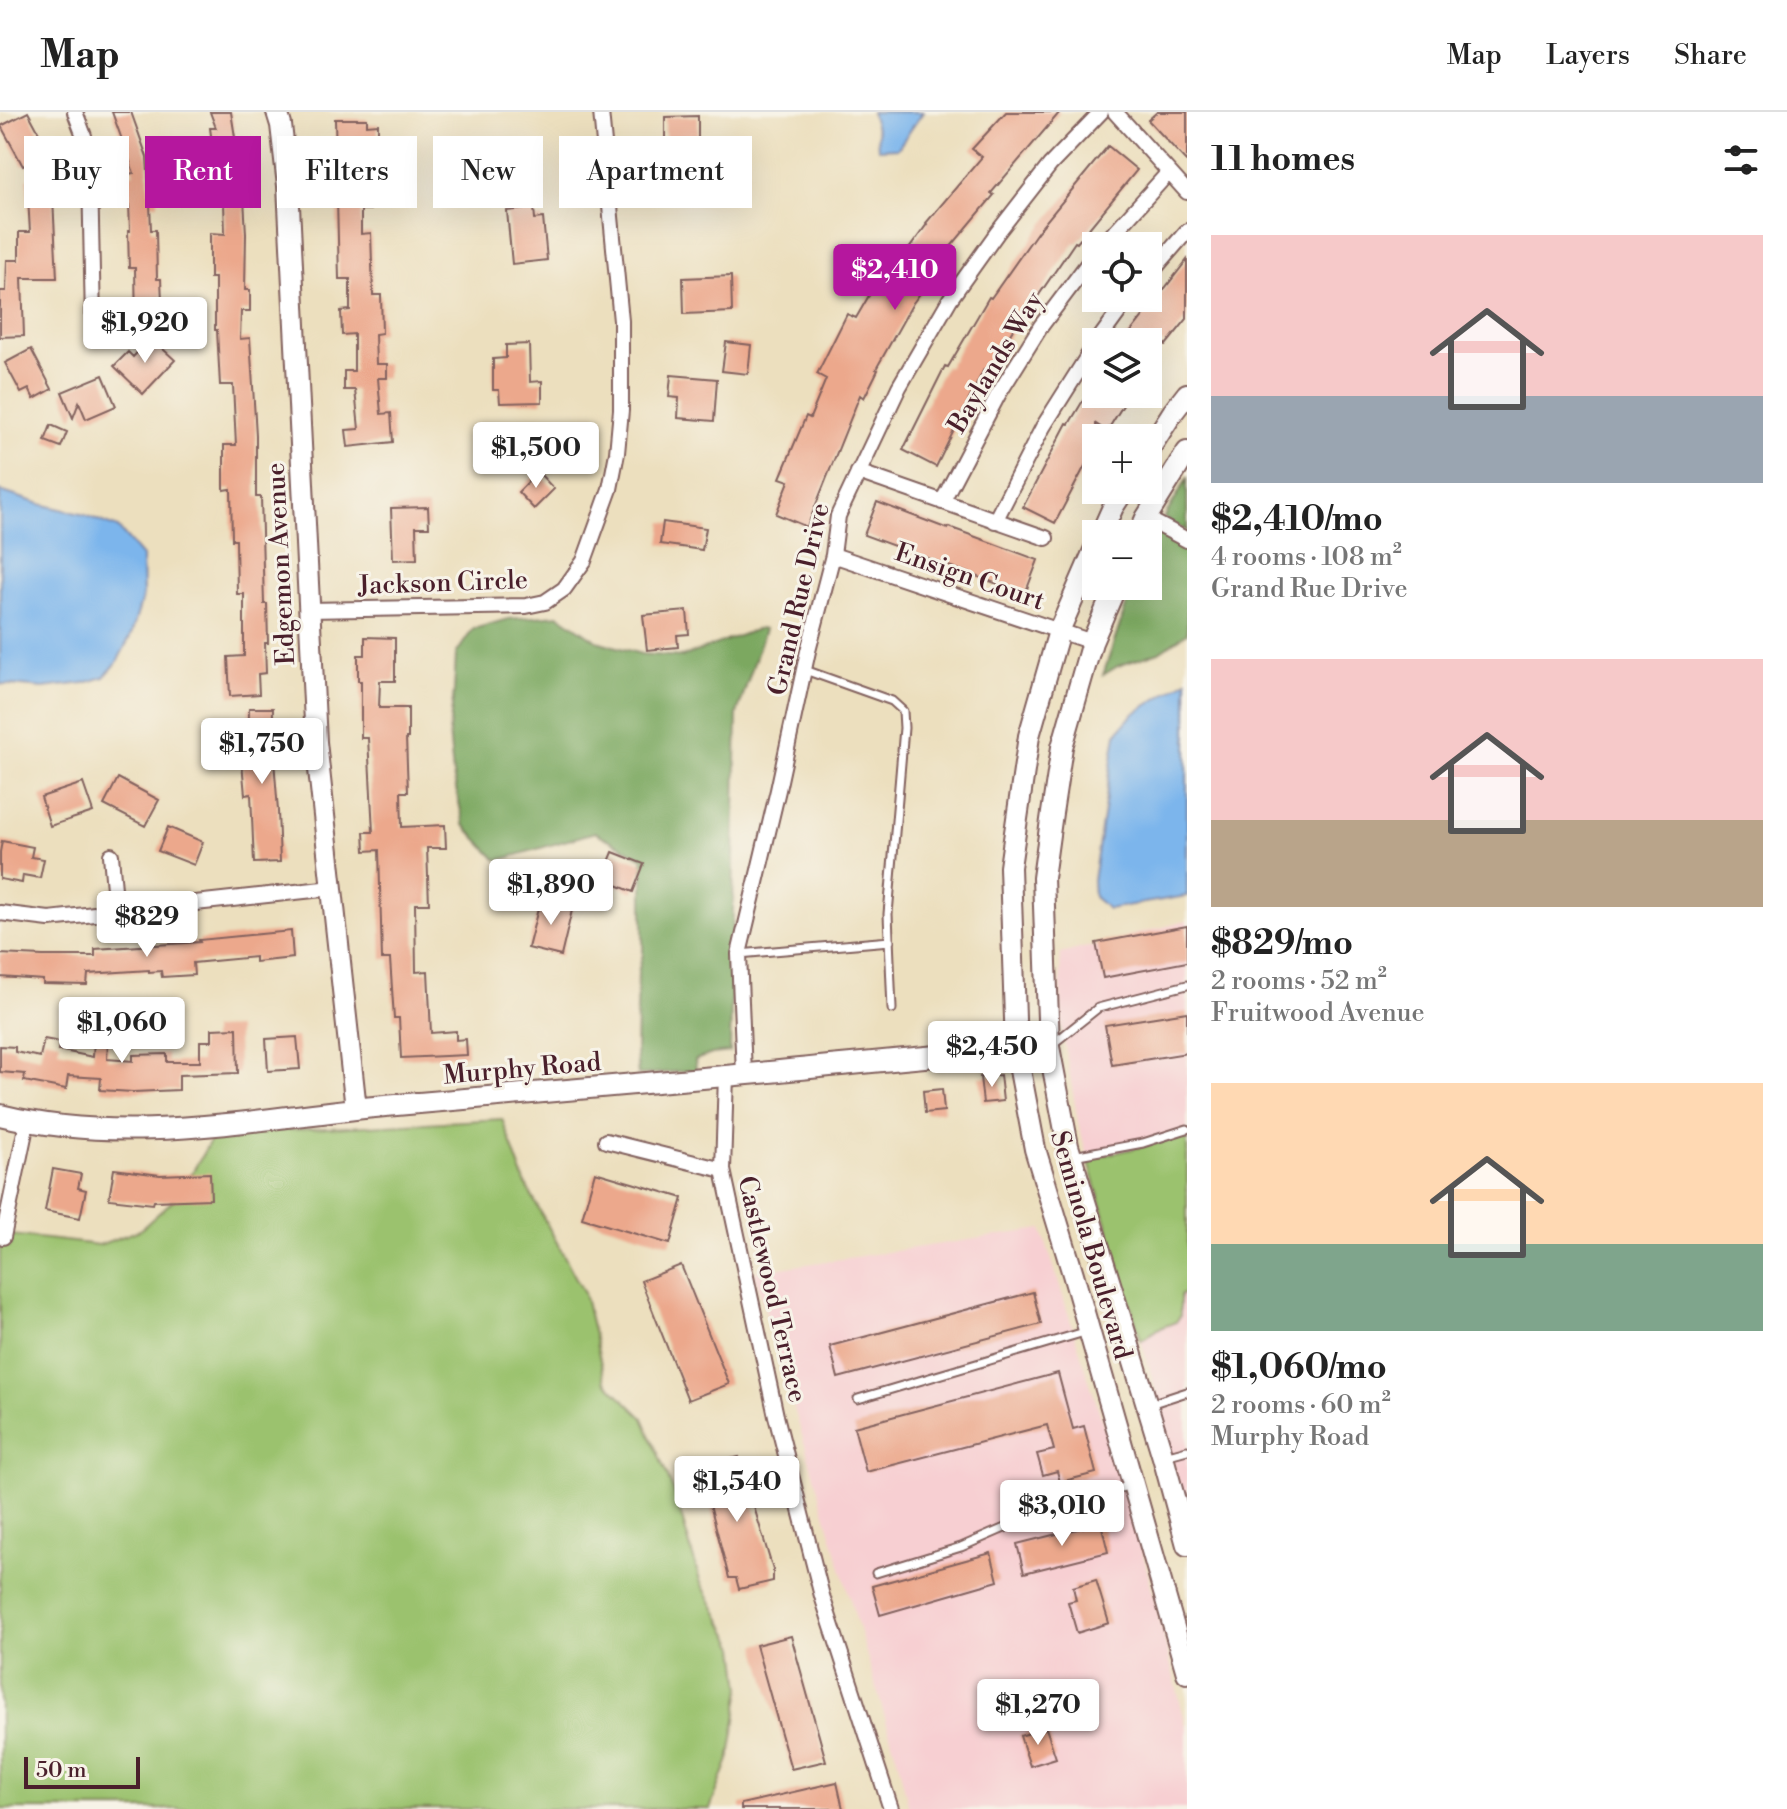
<!DOCTYPE html>
<meta charset="utf-8">
<style>
body{margin:0;font-family:"Libre Bodoni",serif;background:#f2f2f2;color:#222;height:100vh;display:flex;flex-direction:column;font-size:30px;white-space:nowrap}
*{box-sizing:border-box;margin:0}
p{font-size:26px;color:#767676}
.icon{flex:none;width:44px;height:44px;fill:none;stroke:currentColor;stroke-width:2;stroke-linecap:round;stroke-linejoin:round}
.map{position:relative;flex:1;overflow:hidden}
.details{display:flex;flex-direction:column;background:#fff;width:600px}
.details>*{flex:none}
.top-card{position:absolute;left:24px;top:24px;width:760px;height:72px;display:flex;gap:16px}
.controls{position:absolute;left:1082px;top:120px;display:grid;gap:16px}
.controls a{display:grid;place-items:center;width:80px;height:80px;border-radius:0px;background:#fff;box-shadow:0 8px 32px #0002;font-size:40px}
.scale{position:absolute;left:24px;bottom:20px;width:116px;box-sizing:border-box;padding-left:8px;border:4px solid #4a1f2b;border-top:0;font-size:22px;line-height:28px;white-space:nowrap;color:#4a1f2b;-webkit-text-stroke:6px #f7f3e8;paint-order:stroke}
.price{position:absolute;translate:-50% -68px;padding:0 18px;border-radius:8px;background:#fff;color:#222;font-size:26px;line-height:52px;filter:drop-shadow(0 2px 4px #0008)}
.price::after{content:'';position:absolute;left:50%;top:48px;width:24px;height:18px;margin-left:-12px;background:inherit;clip-path:polygon(0 0,100% 0,50% 100%)}
.price.on{background:#b5179e;color:#fff}
ul{padding:0;list-style:none}
li{display:grid;align-content:center;gap:16px;height:424px;padding:0 24px}
li span{display:grid;place-items:center;height:248px;border-radius:0px;color:#555}
li>.icon{margin-inline-start:auto}
span .icon{width:144px;height:144px;fill:#fffc;stroke-width:1}
li b{font-size:34px}
h2{display:flex;justify-content:space-between;align-items:center;height:96px;padding:0 24px;font-size:34px}
.pill{padding:0 28px;border-radius:0px;background:#fff;box-shadow:0 8px 32px #0002;font-size:28px;line-height:72px}
.pill.on{background:#b5179e;color:#fff}
header{display:flex;align-items:center;gap:48px;box-sizing:border-box;height:112px;padding:0 40px;background:#fff;border-bottom:2px solid #e0e0e0}
header strong{font-size:38px}
nav{display:flex;gap:44px;margin-inline-start:auto;font-size:28px}
main{display:flex;flex:1;min-height:0}
.map>svg:first-child{display:block}
.built{fill:#f7cfd2}
.green{fill:#9bc26e;stroke:#72704c;stroke-width:2}
.forest{fill:#7ca861;stroke:#636446;stroke-width:2}
.water{fill:#7cb5ec;stroke:#636a8c;stroke-width:2}
.building{fill:#eca88c}
.lines{fill:none;stroke-linecap:round;stroke-linejoin:round}
.lane-casing{stroke:#83625e;stroke-width:11}
.street-casing{stroke:#83625e;stroke-width:18}
.secondary-casing{stroke:#83625e;stroke-width:24}
.lane{stroke:#fff;stroke-width:7}
.street{stroke:#fff;stroke-width:14}
.secondary{stroke:#fff;stroke-width:20}
.labels{text-anchor:middle;stroke-width:6;stroke-linejoin:round;paint-order:stroke}
.street-label{font-size:26px;fill:#4a1f2b;stroke:#f7f3e8}
</style>
<header>
<strong>Map</strong>
<nav><a>Map</a><a>Layers</a><a>Share</a></nav>
</header>
<main>
<div class="map">
<svg width="1187" height="1697" viewBox="0 0 1187 1697">
<rect width="100%" height="100%" fill="#f7f3e8"/>
<filter id="ink" filterUnits="userSpaceOnUse"><feTurbulence type="fractalNoise" baseFrequency=".0125" numOctaves="2"/><feDisplacementMap in="SourceGraphic" scale="16" xChannelSelector="R" yChannelSelector="G"/><feConvolveMatrix kernelMatrix="1 2 1 2 8 2 1 2 1" color-interpolation-filters="sRGB"/></filter>
<filter id="wash" filterUnits="userSpaceOnUse"><feTurbulence type="fractalNoise" baseFrequency=".006" numOctaves="4" result="noise"/><feDisplacementMap in="SourceGraphic" scale="32" xChannelSelector="R" yChannelSelector="G"/><feGaussianBlur stdDeviation="1.8" result="paint"/><feColorMatrix in="noise" values="0 0 0 0 0 0 0 0 0 0 0 0 0 0 0 0 0 1.4 0 .05"/><feComposite in="paint" operator="in"/></filter>
<g filter="url(#wash)">
<rect width="100%" height="100%" fill="#ecdfbe"/>
<path class="built" d="M1187 809V1024L1088 1047 1078 1010 1062 917 1060 842Z
M1042 1117 1088 1265 1132 1398 1187 1617V1697H909L899 1653 754 1160Z
M1187 1181V1402L1168 1334 1164 1306 1141 1228 1147 1225 1157 1217 1169 1214 1180 1193V1182Z"/>
<path class="green" d="M502 1007 526 1073 584 1181 605 1269 643 1306 675 1382 700 1469 736 1535 741 1576 730 1645 710 1697H0V1132L10 1135 12 1123 99 1133 140 1118 180 1082 214 1022Z
M1187 1024V1181L1180 1183V1204L1176 1210 1157 1217 1147 1225 1141 1228 1088 1047Z"/>
<path class="forest" d="M1187 367V419L1164 406Z
M1156 420 1187 437V521L1159 540 1118 554 1103 563 1133 474H1148V433Z
M559 503 597 529 641 542 682 545 760 516 765 517 737 602 730 940 712 942 695 948 696 958 638 963 636 939 638 860 643 842V746L595 720 500 748 496 747 464 713 453 663 449 619 454 579 456 542 473 517 508 507Z"/>
<path class="water" d="M871 0H923L898 36 878 37 877 20Z
M0 379 40 392 85 403 118 416 142 444 143 483 131 523 116 552 104 565 84 571 43 576 0 572Z
M1187 568V784L1108 797 1094 785 1093 768 1116 622 1132 603Z"/>
<g id="blocks">
<path class="building" d="M28 0 49 39 23 54 1 14Z
M112 0H131L147 45 149 80H157L158 92H150L151 118H156L157 167H161L163 212 136 213 135 156H129L128 119H130L128 62 134 61Z
M210 0H231L242 69 243 68 246 122 245 178H250V199H241L240 227 250 226 256 323V385H261L264 492H267L268 531H265L266 561 258 562 259 582 230 584 228 545 244 544V482H237L236 428H232L231 377 224 378V333H236L233 273H220L217 218H215V166H210V121L225 122 223 59 216 60 210 16H216Z
M1006 0H1060L991 81 994 83 948 138 951 140 913 191 876 257 878 258 864 286 860 283 807 415 776 402 789 369 780 366 806 304 810 306 826 267 817 262 847 202 856 206 874 175 879 178 927 112 926 111 982 45 972 37Z
M1157 0H1187V50L1148 8Z
M698 4V47L665 49V5Z
M335 7H367V13L378 12V50H358L359 80H370V98H361V122L371 121 373 183H381L382 221 375 222 376 252H387V266H378L381 302 391 301 393 330 348 335 346 318 359 317 355 278H344V259H354V222L342 223 341 199 350 198V167H339Z
M1108 34 1137 58 1077 131 1075 130 1032 193 1029 191 988 259 984 257 936 355 903 338 945 254 948 255 989 185 991 186 1038 119Z
M52 66 57 166H22L24 224 0 225V179H6L7 148H19V120H30L27 67Z
M534 96 535 107 543 106 547 148 512 152 507 99Z
M1187 148V207L1166 233 1162 230 1148 253V230H1123Z
M731 164 732 200 684 202 683 166Z
M151 226 175 248 143 282 114 254 128 240 133 245Z
M726 230 751 233 748 262 722 259Z
M529 232 530 270 542 269V290L500 291 499 278H493V247L506 246V233Z
M31 237 52 277 34 287 29 277 21 281 5 251Z
M103 263 116 294 86 307 79 290 73 306 62 280Z
M671 263 717 267 714 309 678 306 679 286 669 285Z
M1087 282H1130L1107 319 1096 312V333L1055 411 1023 395 1067 311 1069 312Z
M51 313 67 320 61 335 45 329Z
M538 360 554 377 534 397 518 380Z
M877 390 948 417 949 415 1038 448 1025 482 864 423Z
M428 395 429 415H416L417 447 393 448 391 396Z
M663 410 706 416 702 438 660 432Z
M687 499 689 522 677 523 678 535 647 538 643 503Z
M365 525 395 526V569H380L379 596H408V626H406L408 680H401L402 715 445 713 446 736H427L429 792H415L416 860 428 859 431 921 456 919V928L466 927 467 943 401 946 399 906H394L390 847H382L379 738 365 739 364 720H373L368 626H361V569H358V543H365Z
M249 596H273L272 648H274L278 699 280 750 254 751 251 682 245 683 242 650H248Z
M118 666 159 688 145 714 104 693Z
M83 671 93 700 50 714 41 685Z
M168 715 203 730 194 753 158 739Z
M2 729 33 735 31 745 44 747 40 766 23 763 22 771 0 767V740Z
M613 740 644 752 633 780 602 767Z
M541 785 573 794 561 844 528 836Z
M1187 814V850L1103 866 1096 831Z
M291 819 293 846 255 850V845L193 851 194 863 162 865 161 859 149 860V858L88 862 87 873 43 872V868L0 865V842L43 844H95V837L200 830 199 828Z
M1187 900V941L1112 953 1105 913Z
M237 916 238 961 179 963V978L133 980 100 978 101 966 68 964 66 977 24 969 25 962 0 960V934L15 935V940L40 945 44 927 60 930 58 938 93 945 94 929H108L107 947 133 949V943L167 942V950H200V929H212V917Z
M297 925 300 957 268 959 266 927Z
M1000 963 1003 989 983 991 980 965Z
M942 977 944 999 925 1001 923 979Z
M53 1057 81 1062 78 1076 86 1078 80 1106 45 1099Z
M114 1057 160 1063 210 1061 211 1087 154 1089 153 1092 109 1087Z
M595 1060 683 1086 670 1132 582 1106Z
M681 1153 729 1272 688 1288 641 1169Z
M1033 1180 1041 1212 838 1266 830 1234Z
M1058 1261 1073 1317 1084 1314 1096 1361 1060 1370 1057 1359 1043 1363 1037 1342 1054 1338 1047 1313 866 1360 854 1315Z
M739 1345 773 1458V1469L739 1477 736 1466H729L705 1373V1353Z
M1101 1411 1108 1440 1024 1461 1017 1432Z
M991 1441 998 1469 880 1503 872 1474Z
M1096 1468 1109 1511 1077 1521 1068 1490 1076 1488 1073 1475Z
M791 1524 826 1649 791 1657 756 1533Z
M1046 1616 1056 1646 1030 1654 1020 1624Z
M837 1670 843 1697H741V1692Z"/>
</g>
</g>
<g filter="url(#ink)">
<use href="#blocks" fill-opacity="0" stroke="#83625e" stroke-width="2"/>
<g class="lines">
<defs>
<path id="lane" d="M805 558 892 589 903 599 904 616 888 802 892 897
M739 842 890 829
M1054 931 1098 896 1187 873
M1073 1044 1143 1031 1187 1017
M858 1287 1088 1219
M1147 1293 1187 1280
M1165 1344 1187 1338
M876 1461 961 1435 1007 1415 1130 1373"/>
<path id="street" d="M75 0 84 24 90 60 93 211
M1115 0 1187 80
M1102 134 1169 60
M1148 164 1187 119
M1097 230 1129 186
M858 360 1046 426
M942 390 998 283 1041 214 1096 141
M1146 406 1187 428
M995 409 1043 315 1096 231
M833 443 1092 530
M308 498 526 494 545 490 564 477 584 449 610 377 617 341 621 298V209L601 0
M111 743 116 800
M0 801 49 807 332 776
M744 962 739 842 778 678 808 539 833 443 838 404 899 275 950 187 997 121 1050 53 1101 0
M606 1029 723 1058 776 1304 822 1484 891 1697
M723 1058 726 963
M3 1125 27 1010"/>
<path id="secondary" d="M277 0 281 13 288 74 316 630 356 997
M1148 339 1173 300 1187 282
M1101 422 1113 395 1124 378
M1139 422 1146 406 1187 340
M1096 434 1059 519 1029 624 1010 755 1016 937 1035 1037 1073 1162 1187 1561
M1116 474 1092 530 1062 635 1052 701 1043 766 1049 935 1068 1034 1163 1345 1187 1433
M0 1003C130 1035 255 1006 385 994 510 983 635 973 759 961 856 952 952 941 1049 935"/>
</defs>
<use href="#lane" class="lane-casing"/>
<use href="#street" class="street-casing"/>
<use href="#secondary" class="secondary-casing"/>
<use href="#lane" class="lane"/>
<use href="#street" class="street"/>
<use href="#secondary" class="secondary"/>
</g>
</g>
<g class="labels">
<g class="street-label">
<text transform="translate(995 250) rotate(-59)" y="9">Baylands Way</text>
<text transform="translate(280 452) rotate(-93)" y="9">Edgemon Avenue</text>
<text transform="translate(970 464) rotate(19)" y="9">Ensign Court</text>
<text transform="translate(443 470) rotate(-2)" y="9">Jackson Circle</text>
<text transform="translate(798 487) rotate(-77)" y="9">Grand Rue Drive</text>
<text transform="translate(522 956) rotate(-5)" y="9">Murphy Road</text>
<text transform="translate(1092 1133) rotate(74)" y="9">Seminola Boulevard</text>
<text transform="translate(773 1177) rotate(77)" y="9">Castlewood Terrace</text>
</g>
</g>
</svg>
<div class="controls">
<a><svg class="icon" aria-label="locate" viewBox="0 0 24 24"><circle cx="12" cy="12" r="6"/><path d="M12 2v4M12 18v4M2 12h4M18 12h4"/></svg></a>
<a><svg class="icon" aria-label="layers" viewBox="0 0 24 24"><path d="M12 4l9 5-9 5-9-5zM3 14l9 5 9-5"/></svg></a>
<a>+</a>
<a>−</a>
</div>
<div class="scale">50 m</div>
<b class="price on" style="left:895px;top:200px">$2,410</b>
<b class="price" style="left:145px;top:253px">$1,920</b>
<b class="price" style="left:536px;top:378px">$1,500</b>
<b class="price" style="left:262px;top:674px">$1,750</b>
<b class="price" style="left:551px;top:815px">$1,890</b>
<b class="price" style="left:147px;top:847px">$829</b>
<b class="price" style="left:122px;top:953px">$1,060</b>
<b class="price" style="left:992px;top:977px">$2,450</b>
<b class="price" style="left:737px;top:1412px">$1,540</b>
<b class="price" style="left:1062px;top:1436px">$3,010</b>
<b class="price" style="left:1038px;top:1635px">$1,270</b>
<div class="top-card">
<a class="pill">Buy</a>
<a class="pill on">Rent</a>
<a class="pill">Filters</a>
<a class="pill">New</a>
<a class="pill">Apartment</a>
</div>
</div>
<section class="details">
<h2>11 homes<svg class="icon" aria-label="filters" viewBox="0 0 24 24"><path d="M4 7h16M4 17h16"/><circle cx="9" cy="7" r="2"/><circle cx="15" cy="17" r="2"/></svg></h2>
<ul>
<li><span style="background:linear-gradient(#f6c9c9 65%,#9aa5b1 0)"><svg class="icon" aria-label="home" viewBox="0 0 24 24"><path d="M3 11l9-7 9 7M6 9v11h12V9"/></svg></span><div><b>$2,410/mo</b><p>4 rooms · 108 m²</p><p>Grand Rue Drive</p></div></li>
<li><span style="background:linear-gradient(#f6c9c9 65%,#b9a48a 0)"><svg class="icon" aria-label="home" viewBox="0 0 24 24"><path d="M3 11l9-7 9 7M6 9v11h12V9"/></svg></span><div><b>$829/mo</b><p>2 rooms · 52 m²</p><p>Fruitwood Avenue</p></div></li>
<li><span style="background:linear-gradient(#ffd9b3 65%,#7fa58c 0)"><svg class="icon" aria-label="home" viewBox="0 0 24 24"><path d="M3 11l9-7 9 7M6 9v11h12V9"/></svg></span><div><b>$1,060/mo</b><p>2 rooms · 60 m²</p><p>Murphy Road</p></div></li>
</ul>
</section>
</main>
